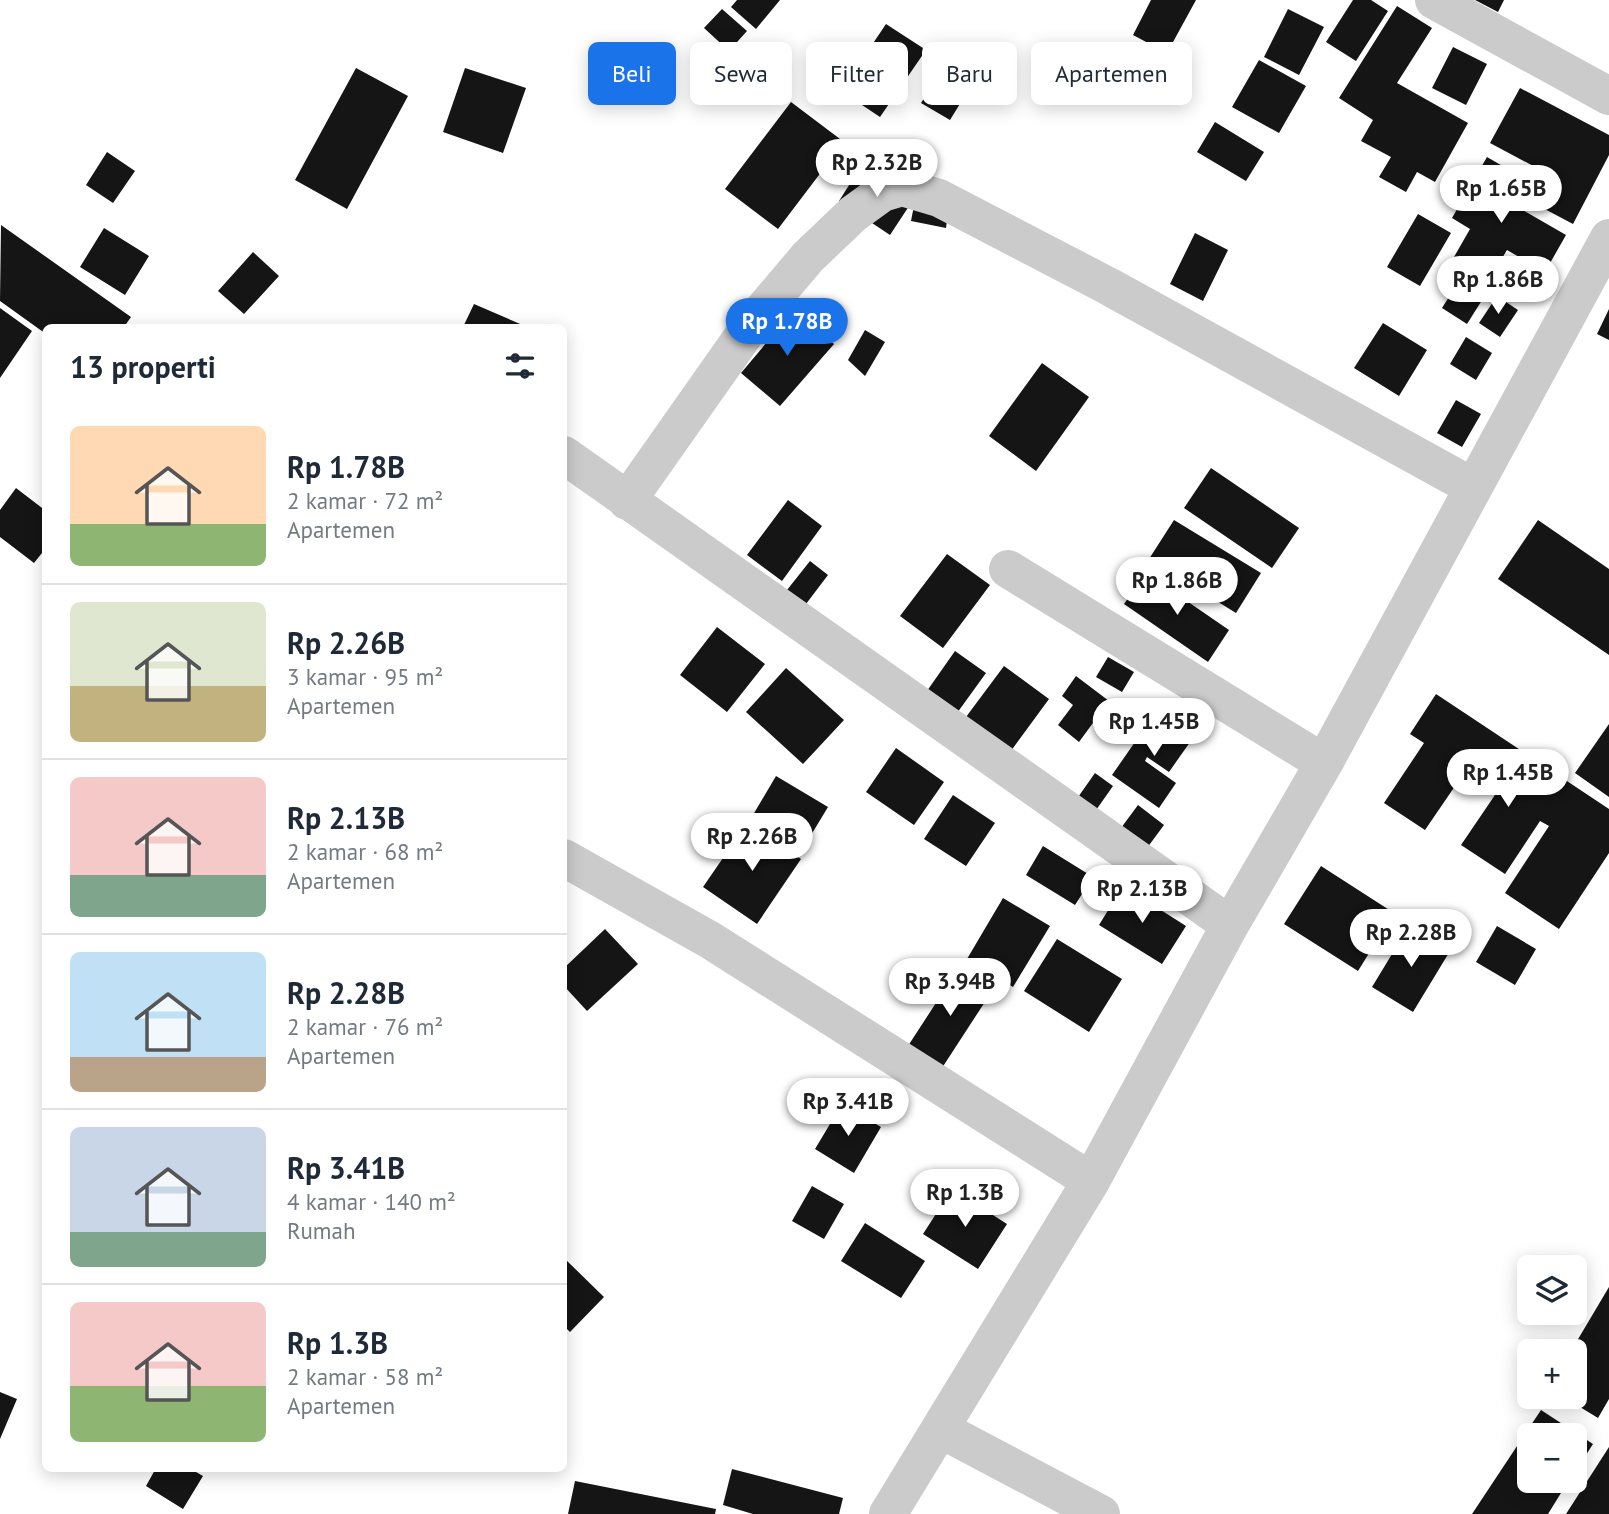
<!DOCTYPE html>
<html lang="id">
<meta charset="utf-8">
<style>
body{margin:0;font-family:"PT Sans",sans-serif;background:#f6f6f7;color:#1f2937;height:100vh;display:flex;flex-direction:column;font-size:26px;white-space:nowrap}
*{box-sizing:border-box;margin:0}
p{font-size:23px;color:#747a83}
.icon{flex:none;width:38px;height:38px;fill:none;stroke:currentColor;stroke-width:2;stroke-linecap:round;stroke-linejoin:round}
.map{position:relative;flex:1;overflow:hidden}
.panel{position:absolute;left:42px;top:324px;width:525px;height:1148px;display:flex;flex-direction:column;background:#fff;border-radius:10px;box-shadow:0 4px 18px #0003}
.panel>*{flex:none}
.hud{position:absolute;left:588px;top:42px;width:665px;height:63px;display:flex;gap:14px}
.tools{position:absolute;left:1517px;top:1255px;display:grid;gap:14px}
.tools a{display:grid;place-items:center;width:70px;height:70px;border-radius:10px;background:#fff;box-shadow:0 4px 18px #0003;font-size:35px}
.price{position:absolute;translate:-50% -60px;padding:0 16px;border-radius:24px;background:#fff;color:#222;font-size:23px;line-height:46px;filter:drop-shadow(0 2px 4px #0008)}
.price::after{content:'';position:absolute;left:50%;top:42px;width:21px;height:16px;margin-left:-10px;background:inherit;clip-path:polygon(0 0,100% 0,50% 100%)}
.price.current{background:#1a73e8;color:#fff}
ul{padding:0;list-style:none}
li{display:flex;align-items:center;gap:21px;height:175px;padding:0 28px}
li+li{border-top:2px solid #e0e1e3}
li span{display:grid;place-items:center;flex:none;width:196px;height:140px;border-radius:10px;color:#555}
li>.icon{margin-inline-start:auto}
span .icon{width:84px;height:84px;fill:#fffc;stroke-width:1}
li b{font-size:30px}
h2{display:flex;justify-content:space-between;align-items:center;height:84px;padding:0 28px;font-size:30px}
.tag{padding:0 24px;border-radius:10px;background:#fff;box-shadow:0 4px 18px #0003;font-size:24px;line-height:63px}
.tag.current{background:#1a73e8;color:#fff}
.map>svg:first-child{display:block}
.building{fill:#151515}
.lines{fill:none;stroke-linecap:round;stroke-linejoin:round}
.minor{stroke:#cbcbcb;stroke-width:38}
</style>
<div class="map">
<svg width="1609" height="1514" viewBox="0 0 1609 1514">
<rect width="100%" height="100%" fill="#fff"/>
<path class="building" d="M737 0H780L756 29 731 7Z
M1151 0H1196L1167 53 1133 35Z
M1353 0H1371L1388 11 1356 61 1326 42Z
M1475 0H1504L1498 12Z
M1397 6 1432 28 1397 83 1468 123 1435 182 1417 172 1406 192 1379 177 1391 157 1361 141 1373 120 1339 98Z
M722 9 747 31 729 51 704 28Z
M1288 9 1324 27 1299 75 1264 57Z
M886 24 926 50 880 117 841 91Z
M1453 47 1487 64 1466 105 1432 88Z
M1259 60 1306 86 1279 133 1232 107Z
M356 68 408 96 347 209 295 180Z
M465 68 526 88 503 153 443 132Z
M937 78 966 94 950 120 921 103Z
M1520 88 1609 135V155L1573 224 1539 206 1554 177 1490 143Z
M791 102 844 142 778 229 725 189Z
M1215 122 1264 152 1246 181 1197 152Z
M107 152 135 171 113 203 86 185Z
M1487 157 1535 185 1521 209 1566 235 1545 272 1507 250 1486 285 1450 264 1470 229 1452 218Z
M863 163 915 197 890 235 839 201Z
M918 185 951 190 946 228 911 221Z
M1418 214 1451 233 1420 286 1387 267Z
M1 225 131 317 124 327H46V334L0 301Z
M104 228 149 256 125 295 80 267Z
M1195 233 1228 250 1203 301 1170 284Z
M253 252 279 276 244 314 218 291Z
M1459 281 1484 297 1467 324 1442 308Z
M1497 296 1518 310 1500 337 1479 323Z
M474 304 527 327H463Z
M0 308 32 331 0 378Z
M1609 309V340L1597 334Z
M794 310 834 344 780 406 741 373Z
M1383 323 1427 350 1399 396 1354 368Z
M865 330 885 342 865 376 848 360Z
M1466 337 1492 353 1476 380 1450 364Z
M1042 363 1089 397 1036 471 989 436Z
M1456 400 1481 414 1462 447 1437 433Z
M1211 468 1299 528 1272 568 1184 508Z
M16 488 46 511V548L34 563 0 537V510Z
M788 500 822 526 782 581 747 555Z
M1174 520 1261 573 1236 613 1149 559Z
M1538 520 1609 569V655L1498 579Z
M947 554 990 585 943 648 900 616Z
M810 561 828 575 806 604 787 590Z
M1146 573 1229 630 1208 662 1124 604Z
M717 627 765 664 727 712 680 675Z
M955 651 986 673 952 720 922 698Z
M1108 657 1134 672 1122 692 1096 677Z
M1004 666 1049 699 1008 755 963 721Z
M786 668 844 720 803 764 746 712Z
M1076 676 1109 701 1079 742 1058 725 1073 705 1062 696Z
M1436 694 1609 809V853L1559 929 1505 893 1549 826 1540 821 1505 874 1461 845 1497 792 1466 770 1425 830 1384 803 1424 743 1410 734Z
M1158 709 1195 735 1169 772 1147 757 1145 761 1176 783 1159 808 1112 775Z
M1609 724V797L1575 773Z
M896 748 944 782 914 825 866 792Z
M1095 773 1113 786 1094 813 1076 800Z
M776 776 828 807 802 850 750 820Z
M953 795 995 823 966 866 924 839Z
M1138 805 1164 825 1147 848 1121 828Z
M747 823 801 859 757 924 703 887Z
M1043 846 1093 877 1075 905 1026 875Z
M1321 866 1394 913 1358 971 1284 924Z
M1123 886 1186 926 1162 964 1099 925Z
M1003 898 1050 926 1013 987 967 959Z
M1409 926 1450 951 1413 1012 1372 987Z
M1497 926 1536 949 1515 985 1476 962Z
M605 929 638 964 587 1011 564 986V968Z
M1057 939 1122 979 1089 1032 1024 991Z
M960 966 994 988 940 1071 906 1049Z
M842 1104 881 1127 854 1173 815 1149Z
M812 1186 844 1204 824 1239 792 1221Z
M952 1189 1007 1224 978 1269 923 1234Z
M865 1223 925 1261 901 1298 841 1261Z
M564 1258 604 1297 570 1332 564 1326Z
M1609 1287V1399L1598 1418 1562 1396H1575V1351H1571Z
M0 1392 17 1399 0 1439Z
M1541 1410 1593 1444 1575 1472V1435H1530V1480H1569L1548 1514H1472Z
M1609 1447V1514H1566Z
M156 1468H189L203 1476 183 1509 146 1486Z
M732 1469 843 1498 839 1514H753L723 1505Z
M575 1481 716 1509 715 1514H568Z"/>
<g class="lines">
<path class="minor" d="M1434 0 1609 96
M564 455 1230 925
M627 501 753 322 808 257 853 214 882 193 902 187 939 198 1108 286 1473 487
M1008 569 1324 763
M564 858 710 940 1091 1181
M940 1429 1101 1514
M888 1514 1091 1181 1230 925 1324 763 1609 238"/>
</g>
</svg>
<div class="tools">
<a><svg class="icon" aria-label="layers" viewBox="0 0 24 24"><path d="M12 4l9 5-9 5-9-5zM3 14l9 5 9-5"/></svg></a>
<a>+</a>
<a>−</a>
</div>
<b class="price" style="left:877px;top:199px">Rp 2.32B</b>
<b class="price" style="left:1501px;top:225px">Rp 1.65B</b>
<b class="price" style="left:1498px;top:316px">Rp 1.86B</b>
<b class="price current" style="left:787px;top:358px">Rp 1.78B</b>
<b class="price" style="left:1177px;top:617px">Rp 1.86B</b>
<b class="price" style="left:1154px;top:758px">Rp 1.45B</b>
<b class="price" style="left:1508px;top:809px">Rp 1.45B</b>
<b class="price" style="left:752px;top:873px">Rp 2.26B</b>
<b class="price" style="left:1142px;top:925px">Rp 2.13B</b>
<b class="price" style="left:1411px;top:969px">Rp 2.28B</b>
<b class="price" style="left:950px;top:1018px">Rp 3.94B</b>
<b class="price" style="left:848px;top:1138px">Rp 3.41B</b>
<b class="price" style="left:965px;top:1229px">Rp 1.3B</b>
<div class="hud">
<a class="tag current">Beli</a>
<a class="tag">Sewa</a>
<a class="tag">Filter</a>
<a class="tag">Baru</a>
<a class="tag">Apartemen</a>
</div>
<section class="panel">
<h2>13 properti<svg class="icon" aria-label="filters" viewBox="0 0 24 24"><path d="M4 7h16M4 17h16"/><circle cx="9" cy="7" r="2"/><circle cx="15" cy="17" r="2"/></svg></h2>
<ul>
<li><span style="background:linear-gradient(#ffd9b3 70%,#8fb573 0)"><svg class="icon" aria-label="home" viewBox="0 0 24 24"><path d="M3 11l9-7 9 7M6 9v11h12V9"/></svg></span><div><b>Rp 1.78B</b><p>2 kamar · 72 m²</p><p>Apartemen</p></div></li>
<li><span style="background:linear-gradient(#dfe7d0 60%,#c2b280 0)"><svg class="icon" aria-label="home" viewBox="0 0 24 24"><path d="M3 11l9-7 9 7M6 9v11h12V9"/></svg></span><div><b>Rp 2.26B</b><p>3 kamar · 95 m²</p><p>Apartemen</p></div></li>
<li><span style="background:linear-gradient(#f6c9c9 70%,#7fa58c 0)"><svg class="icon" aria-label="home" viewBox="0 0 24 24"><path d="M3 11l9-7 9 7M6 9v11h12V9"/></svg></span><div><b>Rp 2.13B</b><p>2 kamar · 68 m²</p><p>Apartemen</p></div></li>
<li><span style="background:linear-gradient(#bfe0f5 75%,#b9a48a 0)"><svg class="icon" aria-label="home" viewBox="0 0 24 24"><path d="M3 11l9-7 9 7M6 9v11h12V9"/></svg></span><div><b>Rp 2.28B</b><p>2 kamar · 76 m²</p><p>Apartemen</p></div></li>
<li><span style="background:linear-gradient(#c9d6e8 75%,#7fa58c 0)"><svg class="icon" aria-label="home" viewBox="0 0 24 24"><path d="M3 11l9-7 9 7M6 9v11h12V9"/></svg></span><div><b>Rp 3.41B</b><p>4 kamar · 140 m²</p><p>Rumah</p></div></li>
<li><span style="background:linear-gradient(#f6c9c9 60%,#8fb573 0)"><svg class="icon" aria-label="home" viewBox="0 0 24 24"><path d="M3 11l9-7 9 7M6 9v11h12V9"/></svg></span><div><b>Rp 1.3B</b><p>2 kamar · 58 m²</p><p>Apartemen</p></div></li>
</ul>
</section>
</div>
